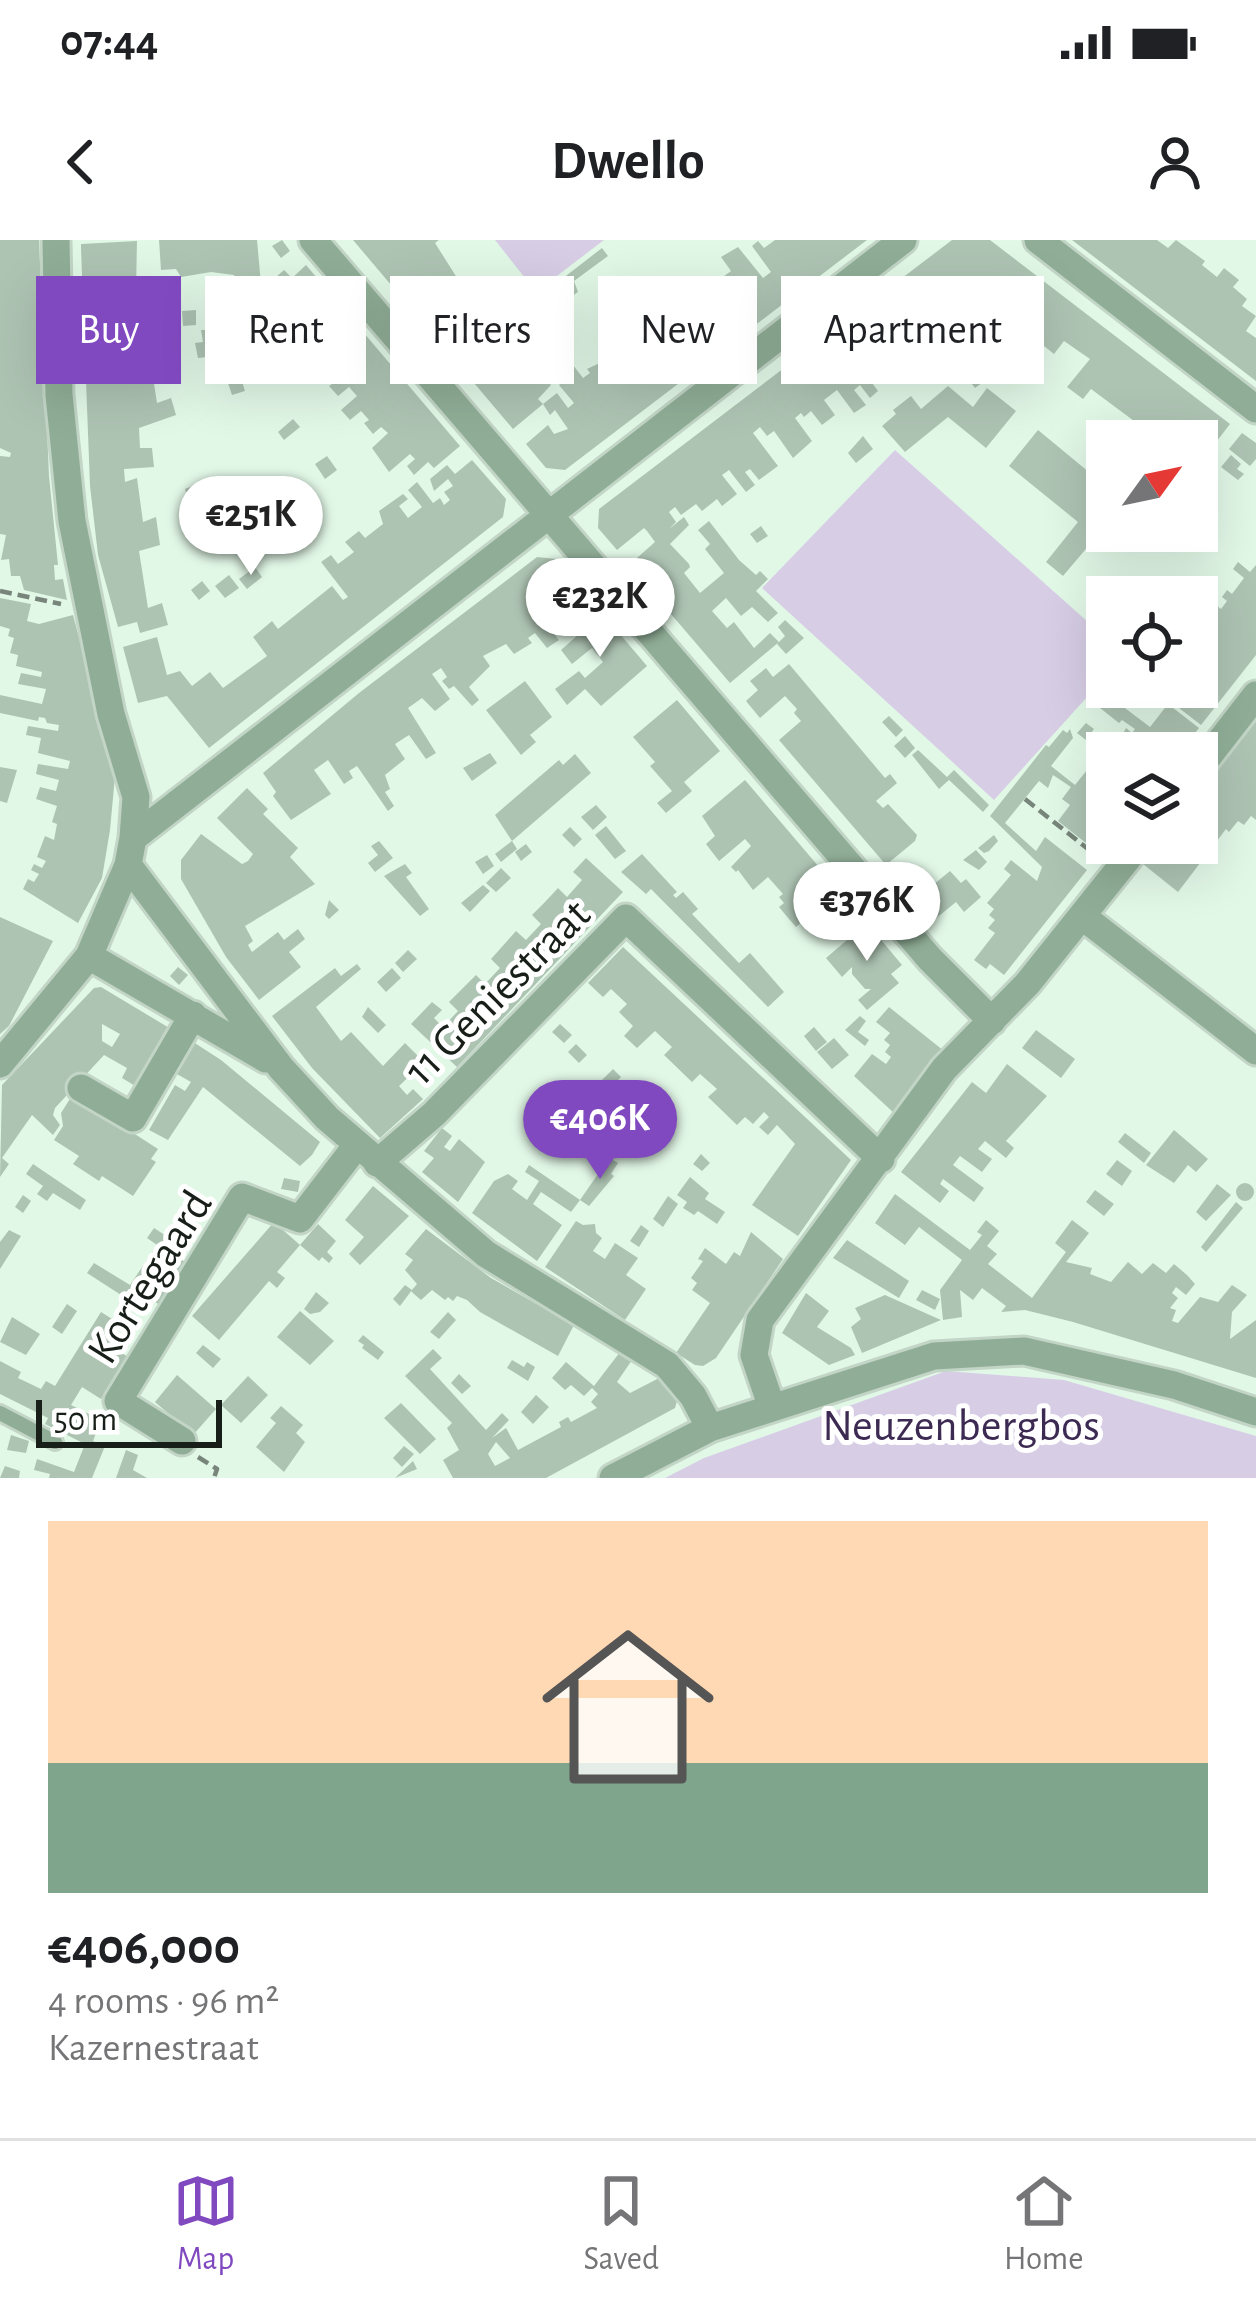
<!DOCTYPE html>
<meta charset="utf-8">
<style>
body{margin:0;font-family:"Alegreya Sans",sans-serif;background:#f6f6f6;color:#202124;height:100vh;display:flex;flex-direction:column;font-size:45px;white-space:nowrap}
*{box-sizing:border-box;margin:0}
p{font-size:39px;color:#757577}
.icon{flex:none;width:66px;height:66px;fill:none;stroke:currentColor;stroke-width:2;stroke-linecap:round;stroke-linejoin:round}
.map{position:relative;height:1238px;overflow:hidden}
.side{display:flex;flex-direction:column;background:#fff;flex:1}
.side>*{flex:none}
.hud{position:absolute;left:36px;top:36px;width:1185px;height:108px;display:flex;gap:24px}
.needle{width:78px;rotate:57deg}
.fabs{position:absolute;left:1086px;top:180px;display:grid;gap:24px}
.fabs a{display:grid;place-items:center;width:132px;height:132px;border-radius:0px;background:#fff;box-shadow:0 12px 48px #0002;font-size:60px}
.scale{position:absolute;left:36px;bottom:30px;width:186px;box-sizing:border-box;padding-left:12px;border:6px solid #181f19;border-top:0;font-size:33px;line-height:42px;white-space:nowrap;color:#181f19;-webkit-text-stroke:9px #fff;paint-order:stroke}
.price{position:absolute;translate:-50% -102px;padding:0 27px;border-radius:42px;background:#fff;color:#222;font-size:39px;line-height:78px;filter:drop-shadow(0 3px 6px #0008)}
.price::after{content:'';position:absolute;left:50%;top:72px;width:36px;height:27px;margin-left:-18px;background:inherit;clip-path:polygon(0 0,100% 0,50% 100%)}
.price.selected{background:#8149c0;color:#fff}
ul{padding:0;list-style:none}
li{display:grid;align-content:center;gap:24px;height:636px;padding:0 48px}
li+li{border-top:3px solid #e0e0e0}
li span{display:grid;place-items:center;height:372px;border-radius:0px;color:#555}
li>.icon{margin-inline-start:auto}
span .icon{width:216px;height:216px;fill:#fffc;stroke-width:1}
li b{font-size:51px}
.chip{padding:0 42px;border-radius:0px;background:#fff;box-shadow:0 12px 48px #0002;font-size:42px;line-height:108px}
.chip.selected{background:#8149c0;color:#fff}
.status{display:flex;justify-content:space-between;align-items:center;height:84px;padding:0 60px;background:#fff;direction:ltr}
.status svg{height:33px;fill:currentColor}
header{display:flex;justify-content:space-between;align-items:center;height:156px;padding:0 48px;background:#fff;font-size:54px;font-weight:700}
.tab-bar{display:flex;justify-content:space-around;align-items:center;height:168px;border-top:3px solid #e0e0e0;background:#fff;font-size:33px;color:#757577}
.tab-bar a{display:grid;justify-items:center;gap:6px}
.tab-bar .selected{color:#8149c0}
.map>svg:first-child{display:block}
.green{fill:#d7cee6}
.building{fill:#aec4b3;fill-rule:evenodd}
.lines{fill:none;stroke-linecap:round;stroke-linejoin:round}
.service-casing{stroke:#c2d5c6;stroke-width:20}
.minor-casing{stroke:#c2d5c6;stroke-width:33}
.path{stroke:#77857a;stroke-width:4.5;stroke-dasharray:12 6;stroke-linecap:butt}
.service{stroke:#90ae97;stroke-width:14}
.minor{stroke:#90ae97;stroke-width:27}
.labels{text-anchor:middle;stroke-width:10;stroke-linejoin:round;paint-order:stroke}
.street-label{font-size:45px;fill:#181f19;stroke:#fff}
.park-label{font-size:45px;fill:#3c2a53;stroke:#fff}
</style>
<div class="status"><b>07:44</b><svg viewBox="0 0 49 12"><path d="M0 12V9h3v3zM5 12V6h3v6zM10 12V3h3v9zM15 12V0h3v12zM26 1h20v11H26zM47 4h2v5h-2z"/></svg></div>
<header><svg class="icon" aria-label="back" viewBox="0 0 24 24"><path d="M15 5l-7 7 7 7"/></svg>Dwello<svg class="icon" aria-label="person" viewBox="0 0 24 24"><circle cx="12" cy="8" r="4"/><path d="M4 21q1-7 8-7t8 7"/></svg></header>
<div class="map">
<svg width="1256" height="1238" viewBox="0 0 1256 1238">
<rect width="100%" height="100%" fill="#e2f8e7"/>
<path class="green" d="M495 0H604L536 52Z
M895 210 1107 399V435L994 560 762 348Z
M946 1131 1064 1140 1256 1196V1238H665L704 1218Z"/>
<path class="building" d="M0 0H39L49 236 58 325H54L55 340 63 339 67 360 24 350 20 336H11L9 319 1 320 6 295 0 294V216L10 217 11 213 0 208Z
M159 0H257L261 44 235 45 234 35 211 32 181 37 176 29 161 30Z
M282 0 290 11 281 18 272 6Z
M353 0H439L435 3 459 41 442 55 458 74 478 55 489 68 467 81 477 93 498 74 511 89 499 99 494 93 482 104 492 118 527 89 534 97 511 118 516 123 528 112 535 122 523 132 528 137 539 128 550 134 546 139 551 145 538 159 543 164 513 189Z
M775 0H867L565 230 546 228 526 204 548 185 554 194 568 189 555 170 550 175 543 164 557 153 568 168 574 163 559 145 568 138 564 132 573 125 583 138 590 133 587 129 604 121 598 113 607 106 629 135 639 127 629 113 635 109 623 92 638 84 635 80 649 70 669 95 692 78 683 67 687 64 695 75 714 61 705 50 731 31 721 17 738 7 763 38 771 32 752 6 758 1 764 8Z
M952 0H990L1230 184 1197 227V201H1161L1091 149 1083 159 1067 147 1090 119 1064 101 1054 114 1029 94 1034 88 1015 73 1006 86 988 72 1002 52 983 37 957 71 946 57 940 62 933 53 922 61 939 85 901 114 904 118 890 129 877 136 871 127 864 132 878 151 870 158 860 145 854 150 866 165 854 173 837 150 824 160 835 175 822 185 811 171 804 177 801 173 795 178 812 201 793 218 774 191 767 196 760 187 753 193 778 226 759 240 750 229 745 232 755 245 746 252 729 230 722 235 737 254 722 266 717 259 702 271 696 264 681 275 675 267 669 272 676 282 669 289 684 277 689 285 670 304 689 324 690 327 684 333 700 353 724 333 705 309 710 304 698 290 709 281 739 320 756 335 760 331 768 339 756 351 778 373 768 382 752 367 741 376 726 358 712 371 727 388 734 382 754 408 770 393 779 402 730 443 629 325 655 302 647 291 644 288 617 310 598 288 599 269Z
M1072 0H1157L1168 8 1176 0 1205 21 1202 25 1217 37 1224 28 1239 40 1233 47 1247 59 1242 66 1256 76 1246 91 1256 98V141Z
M137 1 136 50 158 49V60L142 61 141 91 163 89 168 117 140 123 141 127 145 141 153 137 157 163 171 158 176 175 139 188 140 208H152L154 227 124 229 125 242 137 238 143 282 156 277 160 305 139 311 148 368 162 363 168 385 140 393 137 382 118 387 98 315 90 246 81 8V4Z
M602 8 608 16 574 41 578 52 561 64 549 49Z
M306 25 460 206 434 228 428 222 414 235 407 226 415 219 410 214 389 232 372 208 388 193 381 187 373 194 364 183 369 180 361 171 350 180 341 170 357 156 349 147 338 156 329 146 332 144 324 134 335 124 327 114 316 123 307 112 316 105 308 95 289 111 281 102 291 94 283 87 289 78 299 85 302 82 294 73 298 69 280 49 267 60 260 51 284 30 292 38Z
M514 36 526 51 517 58 505 43Z
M216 57H232L233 71 217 72Z
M196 70V85L183 86 182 71Z
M961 89 975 90 983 99 975 108 982 116 992 103 999 108 987 123 994 134 975 148 941 104Z
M201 90H215L216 101H221L230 122 208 126 207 117 198 118 195 103 203 102Z
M241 138 245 151 232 155 228 143Z
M948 146 973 167 987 148 1016 171 986 208 948 177 905 212 882 186 896 174 893 170 911 156 921 169Z
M293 179 300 187 284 200 278 192Z
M1038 190 1107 247V284L1063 336 1046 322 1078 282 1009 226Z
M1242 193 1256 203V219L1250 226 1229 209Z
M863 196 873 209 856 223 848 213Z
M1231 215 1241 224 1237 229 1244 234 1238 240 1221 227Z
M327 216 337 230 325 239 315 224Z
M472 220 506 259 503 277 209 508 167 456 138 463 123 407 157 397 167 435 180 431 192 446 210 432 223 448 267 416 253 397 272 381 278 389 332 346 343 360 348 357 321 322 331 315 338 324 354 312 345 302 359 291 365 298 383 284 379 271 403 254 408 259 399 266 408 278 422 267 408 250 417 242 433 263 440 258 444 265 450 260 444 252 453 246 448 239 434 251 430 239 447 225 455 234Z
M205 241 211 255 189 261 185 249Z
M1207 241 1217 250 1207 262 1197 253Z
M257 243 270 267 249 283 234 263 216 274 219 281 210 284 201 264Z
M761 286 768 296 757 303 750 294Z
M221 288 226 302 217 306 212 292Z
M1125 291H1162L1148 310Z
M537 317 556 319 576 348 570 353 565 346 547 361 540 354 534 358 551 380 546 384 559 400 547 408 535 393 528 398 532 403 514 414 506 404 483 416 490 426 469 447 479 460 472 466 454 446 449 449 442 441 447 437 441 428 432 434 450 459 435 471 422 458 408 468 436 513 426 519 409 495 395 504 405 519 385 535 390 549 385 552 394 566 388 571 357 526 349 531 353 538 344 544 328 520 314 530 331 554 291 580 273 556 276 552 263 533 359 453Z
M1238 322 1250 332 1256 325V415L1201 485 1170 461 1182 447H1197V373L1203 378 1215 364 1221 369 1227 361 1222 357 1227 350 1232 354 1244 338 1233 329Z
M255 327 262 337 247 349 239 339Z
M229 335 239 348 225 358 215 346Z
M202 341 210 351 199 360 191 350Z
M0 358 31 364 27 381 39 384 73 375 105 495 115 536 110 590 102 638 78 683 23 649 28 639 34 642 39 634 31 630 34 624 42 628 46 621 37 617 45 596 54 600 57 584 52 582 57 566 36 559 40 547 56 551 59 540 36 534 38 524 68 529 70 521 38 513 41 498 26 495 28 486 58 491 59 485 47 483 45 478 39 477 38 481 0 473V455L42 464 46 449 18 444 21 433 41 437 42 432 16 426 18 415 10 413 14 398 8 396 10 389 0 386Z
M597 367 647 426 601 466 585 449 567 465 555 449 579 431 585 438 603 422 592 408 572 424 561 410 579 394 574 388Z
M785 380 804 398 786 414 777 404 785 396 778 387Z
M789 424 885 538 890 534 897 543 876 561 883 568 888 564 917 595 915 601 886 625 779 500 801 481 794 473 797 469 785 456 760 478 746 461 758 450 750 441 766 428 773 437Z
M525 441 552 477 530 495 536 502 521 515 486 470Z
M1115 447H1129L1118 461 1109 454Z
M1109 456 1150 487 1168 464 1199 488 1179 513H1113L1126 488 1132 493 1135 489 1122 480 1119 483 1100 468Z
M677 460 720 511 684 542 692 551 666 573 657 563 672 551 650 526 655 522 633 497Z
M889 476 903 490 896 497 882 482Z
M1256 479V580L1251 576 1244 585 1238 581 1229 592 1226 589 1178 652 1143 624 1159 603H1197V555Z
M1086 483 1094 489 1086 500 1077 493Z
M1070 489 1073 498 1051 526 1075 545 1087 530 1107 545V605L1100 614 1058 581 1070 565 1062 559 1071 547 1053 535 1048 548 1039 541 1005 583 1036 611 1045 597 1087 630 1004 735 990 724 986 729 974 720 995 693 988 688 995 680 989 675 994 669 987 663 1011 635 1004 629 1011 620 1037 641 1042 627 990 576 1046 505 1049 507 1063 490 1067 493Z
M905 496 915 508 905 518 894 506Z
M918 510 947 537 954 530 989 565 983 572 949 540 939 549 912 515Z
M490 513 497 523 472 541 463 528Z
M575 514 591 533 512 601 517 609 501 622 495 614 512 601 495 575 559 520 563 525Z
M0 527 17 530 7 563 0 561Z
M745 540 848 661 842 666 846 670 815 694 803 681 796 687 789 679 779 667 784 663 779 657 783 654 768 637 753 650 738 630 736 632 731 627 751 606 745 599 719 621 706 604 715 596 702 576Z
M247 548 268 569 263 574 298 608 290 617 315 644 245 686 253 701 248 705 252 712 278 692 284 700 298 689 305 699 289 712 301 727 259 760 226 717 181 639V620L201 594 242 624 248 621 253 614 217 578Z
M596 565 607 577 593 590 581 577Z
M606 586 626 611 615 619 595 595Z
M570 587 582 599 574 607 562 595Z
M994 595 998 601 989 611 984 613 978 608Z
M379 601 393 618 375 632 368 623 378 615 371 606Z
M526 604 532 612 521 621 515 612Z
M976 610 987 622 979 630 963 620Z
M642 614 677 652 673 655 676 658 683 652 698 669 692 674 739 723 750 713 784 752 768 767 651 649 646 654 621 632Z
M487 615 494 626 483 634 475 622Z
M586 618 623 652 457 827 411 784 432 762 442 770 434 778 443 787 458 771 449 762 476 735 485 744 500 728 491 719 516 691 526 700 541 684 532 675 545 662 558 648 567 657 582 640 573 632Z
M405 624 412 633 406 637 429 669 420 676 384 636Z
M501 628 511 638 496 652 486 643Z
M950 631 961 643 966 639 981 657 964 672 956 662 934 680 916 659Z
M483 645 490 651 470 672 461 663Z
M329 660 339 670 329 679 325 675Z
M0 677 53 701 9 786 0 794Z
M867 683 902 725 891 734 899 743 867 770 858 760 871 749H865L852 734V727L842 737 826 718Z
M623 707 851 920 798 996 752 965 795 904 777 885 768 895 759 887 769 877 764 872 753 884 745 877 737 885 708 857 717 849 708 841 700 834 692 842 664 815 672 807 655 791 637 808 624 796 633 786 619 772 627 764 611 749 603 757 588 743Z
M408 710 417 719 403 732 395 723Z
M357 724 361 729 316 767 341 801 351 792 383 826 405 803 424 822 399 846 407 855 413 849 423 859 380 898 312 828 272 776 335 728 341 736Z
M178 727 188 735 179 745 170 736Z
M392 728 401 738 386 752 377 742Z
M101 747 176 792 142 850 122 838 127 828 104 815 55 868 53 875 60 885 53 895 32 875 2 918 9 924 0 937 2 845 94 748ZM102 784 120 794 112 807 102 801Z
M368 767 386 785 378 793 362 777Z
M889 767 944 811 895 874 854 836 872 814 886 824 891 817 885 812 890 805 884 800 890 793 876 782Z
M860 776 866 781 858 792 869 800 865 806 845 790Z
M560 784 572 795 564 803 552 792Z
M814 787 827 802 816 811 804 796Z
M1036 790 1075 819 1061 838 1022 808Z
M187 798 221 820 320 902 312 915 300 926 203 847 168 900 149 890 175 845 185 851 191 842 168 829Z
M834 798 849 815 832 829 817 812Z
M576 804 587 815 579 823 568 812Z
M1007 824 1047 856 1006 901 1014 908 1006 918 985 901 978 909 992 919 982 932 960 916 953 925 984 948 974 962 943 939 940 944 949 951 940 963 901 932 972 842 986 853Z
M613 829 621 837 611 848 602 840Z
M73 854 158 909 151 919 156 922 133 956 102 936 99 941 73 924 79 916 54 900 63 886 61 873Z
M651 874 663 884 656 891 645 882Z
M442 888 452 896 444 907 450 911 459 899 485 922 458 962 422 932 434 918 424 911Z
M1174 890 1208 919 1196 932 1188 925 1174 943 1146 925Z
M1125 893 1151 913 1144 923 1118 902Z
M701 914 710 923 702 931 693 924Z
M609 918 618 923 611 934 614 936 589 966 580 960Z
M1117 920 1132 931 1122 946 1106 934Z
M33 924 86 960 80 970 53 953 47 961 37 954 43 946 26 934Z
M529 925 580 960 571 972 541 952 533 964 562 985 537 1021 472 973 494 941 508 934 518 941 512 949 527 960 539 941 525 932Z
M690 937 709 953 705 959 725 972 717 984 698 971 694 975 683 968 687 962 677 955Z
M284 938 300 941 298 952 281 949Z
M1236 952a9 9 0 1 1 18 0a9 9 0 1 1-18 0Z
M1217 944 1231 955 1206 981 1196 972Z
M373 946 409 976 360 1025 349 1014 364 997 345 980Z
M1095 950 1114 964 1104 976 1086 962Z
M895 954 970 1010 982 995 977 992 986 980 999 991 987 1006 997 1014 988 1024 1032 1058 1066 1012 1055 1003 1072 980 1089 993 1066 1022 1092 1028 1090 1034 1111 1042 1128 1022 1142 1034 1153 1023 1166 1033 1174 1024 1187 1035 1195 1044 1186 1055 1176 1047 1172 1053 1178 1058 1170 1068 1176 1070 1172 1081 1178 1083 1200 1057 1218 1062 1232 1045 1247 1055 1232 1072 1230 1099 1256 1080V1138L1073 1082 1025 1070 1001 1072 1006 1066 982 1048 973 1060 960 1050 962 1077 943 1080 940 1050 962 1020 919 987 905 1005 875 983Z
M23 955 31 961 23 973 15 967Z
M668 956 678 964 663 987 653 979Z
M1236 962 1243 968 1206 1012 1201 1007Z
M576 981 583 985 595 984 596 993 602 998 593 1011 605 1019 615 1003 638 1018 626 1035 646 1049 625 1080 545 1027Z
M274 982 300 1005 277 1032 285 1038 277 1048 269 1041 219 1100 192 1076Z
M318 984 336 1001 327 1012 333 1018 329 1023 322 1017 319 1021 300 1005Z
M641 985 649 991 639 1007 630 1001Z
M154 988 174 1001 168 1011 187 1023 160 1065 142 1054 135 1064 87 1033 94 1023 130 1045 157 1005 147 998Z
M426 989 491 1038 574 1085 558 1116 480 1072 467 1060 457 1056 453 1061 448 1057 445 1060 432 1050 421 1060 414 1054 411 1051 417 1044 405 1030 413 1020 405 1014Z
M9 990 21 996 0 1029V1002Z
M751 992 783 1019 716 1118 703 1126 695 1125 676 1113 710 1063 692 1050 697 1043 691 1038 703 1021 698 1019 705 1008 726 1024 734 1012 740 1016Z
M847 1000 909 1041 899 1058 833 1018Z
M405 1045 412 1050 400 1066 393 1059Z
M922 1050 940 1059 935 1070 916 1060Z
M316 1052 329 1063 320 1072 310 1074 304 1069Z
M806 1053 829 1071 817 1087 851 1108 855 1115 829 1125 782 1093Z
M885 1055 941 1080 862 1113 851 1087 861 1079 855 1068Z
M67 1064 77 1071 62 1094 52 1087Z
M300 1071 334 1101 310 1125 277 1097Z
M101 1072 120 1084 110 1105 128 1117 101 1159 82 1147 71 1165 101 1180 93 1201 105 1206 92 1238H49L50 1234 34 1230 37 1219 74 1232 85 1204 45 1184 48 1178 0 1154V1121L21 1132 18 1138 41 1149 46 1141 55 1146Z
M448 1072 456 1080 439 1099 430 1092Z
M12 1077 40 1094 26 1115 0 1102Z
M363 1095 384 1112 378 1120 362 1108 364 1105 358 1101Z
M203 1105 221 1119 213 1128 196 1113Z
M433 1109 442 1118 430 1129 486 1190 502 1173 509 1180 492 1198 506 1188 518 1210 561 1187 559 1182 568 1177 571 1182 597 1168 591 1162 598 1154 592 1148 584 1156 571 1145 565 1150 552 1138 566 1122 594 1146 620 1112 632 1120 617 1142 630 1153 663 1136 677 1161 675 1168 546 1238H453L443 1220 459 1210 447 1188 452 1183 405 1136ZM496 1202 510 1218 495 1226 488 1214Z
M512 1120 524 1127 527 1122 535 1127 528 1141 507 1128Z
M459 1134 471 1146 462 1154 451 1143Z
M177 1135 216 1169 193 1195 155 1162Z
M248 1136 268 1155 241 1183 221 1165Z
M536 1155 549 1167 533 1184 521 1172Z
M401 1163 436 1199 420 1214 384 1178Z
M281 1166 303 1185 296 1193 305 1202 284 1232 256 1207 276 1183 270 1178Z
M11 1195 29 1201 26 1213 7 1210Z
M404 1206 414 1214 402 1227 393 1218Z
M126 1210 138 1215 133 1230 147 1238H116Z
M413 1221 417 1229 395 1238Z
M5 1226 20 1231 19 1238H0Z"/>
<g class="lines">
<defs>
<path id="service" d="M0 1173 55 1202"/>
<path id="minor" d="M313 0 930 719 992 781
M1038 0 1256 169
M1197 531 1256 455
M133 598 903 0
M128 625 281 828 327 878 486 1014 667 1125 693 1156 710 1188
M1082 676 1256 811
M89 716 266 819
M0 824 89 716 128 625 133 598 136 557 111 474 72 281 59 155 56 0
M81 848 133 878 193 775
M377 923 434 874 626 678 881 919
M771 1165 754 1115 760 1080 944 829 1028 743 1140 603
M182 1201 118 1161 242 957 300 979 357 905
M613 1238 710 1188 934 1116 1024 1111 1174 1145 1256 1172"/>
</defs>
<use href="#service" class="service-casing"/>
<use href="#minor" class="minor-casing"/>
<path class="path" d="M0 351 61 364
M1025 559 1098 617
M198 1217 217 1229 214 1238"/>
<use href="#service" class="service"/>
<use href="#minor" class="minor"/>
</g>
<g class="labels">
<g class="street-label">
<text transform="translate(496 751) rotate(-45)" y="16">11 Geniestraat</text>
<text transform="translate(148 1036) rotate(-58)" y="16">Kortegaard</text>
</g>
<g class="park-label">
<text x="961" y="1200">Neuzenbergbos</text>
</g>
</g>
</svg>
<div class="fabs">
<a><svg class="needle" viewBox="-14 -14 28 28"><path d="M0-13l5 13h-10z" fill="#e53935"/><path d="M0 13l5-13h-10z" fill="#757577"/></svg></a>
<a><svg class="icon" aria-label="locate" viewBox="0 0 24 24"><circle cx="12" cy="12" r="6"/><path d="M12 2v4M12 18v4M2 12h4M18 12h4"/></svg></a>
<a><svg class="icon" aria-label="layers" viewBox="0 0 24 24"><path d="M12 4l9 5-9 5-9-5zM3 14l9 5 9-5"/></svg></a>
</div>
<div class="scale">50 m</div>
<b class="price" style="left:251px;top:338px">€251K</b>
<b class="price" style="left:600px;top:420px">€232K</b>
<b class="price" style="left:867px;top:724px">€376K</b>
<b class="price selected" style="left:600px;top:942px">€406K</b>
<div class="hud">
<a class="chip selected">Buy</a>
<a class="chip">Rent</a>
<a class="chip">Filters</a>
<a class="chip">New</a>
<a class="chip">Apartment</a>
</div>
</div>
<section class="side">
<ul>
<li><span style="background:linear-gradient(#ffd9b3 65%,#7fa58c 0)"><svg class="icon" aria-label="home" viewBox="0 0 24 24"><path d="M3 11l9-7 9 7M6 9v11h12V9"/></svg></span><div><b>€406,000</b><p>4 rooms · 96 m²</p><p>Kazernestraat</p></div></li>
</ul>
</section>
<nav class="tab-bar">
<a class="selected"><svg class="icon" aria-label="map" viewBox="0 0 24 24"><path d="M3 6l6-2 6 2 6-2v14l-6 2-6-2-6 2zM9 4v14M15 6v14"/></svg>Map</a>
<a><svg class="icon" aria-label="saved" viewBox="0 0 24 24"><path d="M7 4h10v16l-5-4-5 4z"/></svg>Saved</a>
<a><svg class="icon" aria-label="home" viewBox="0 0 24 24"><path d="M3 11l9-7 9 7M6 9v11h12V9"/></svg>Home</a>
</nav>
